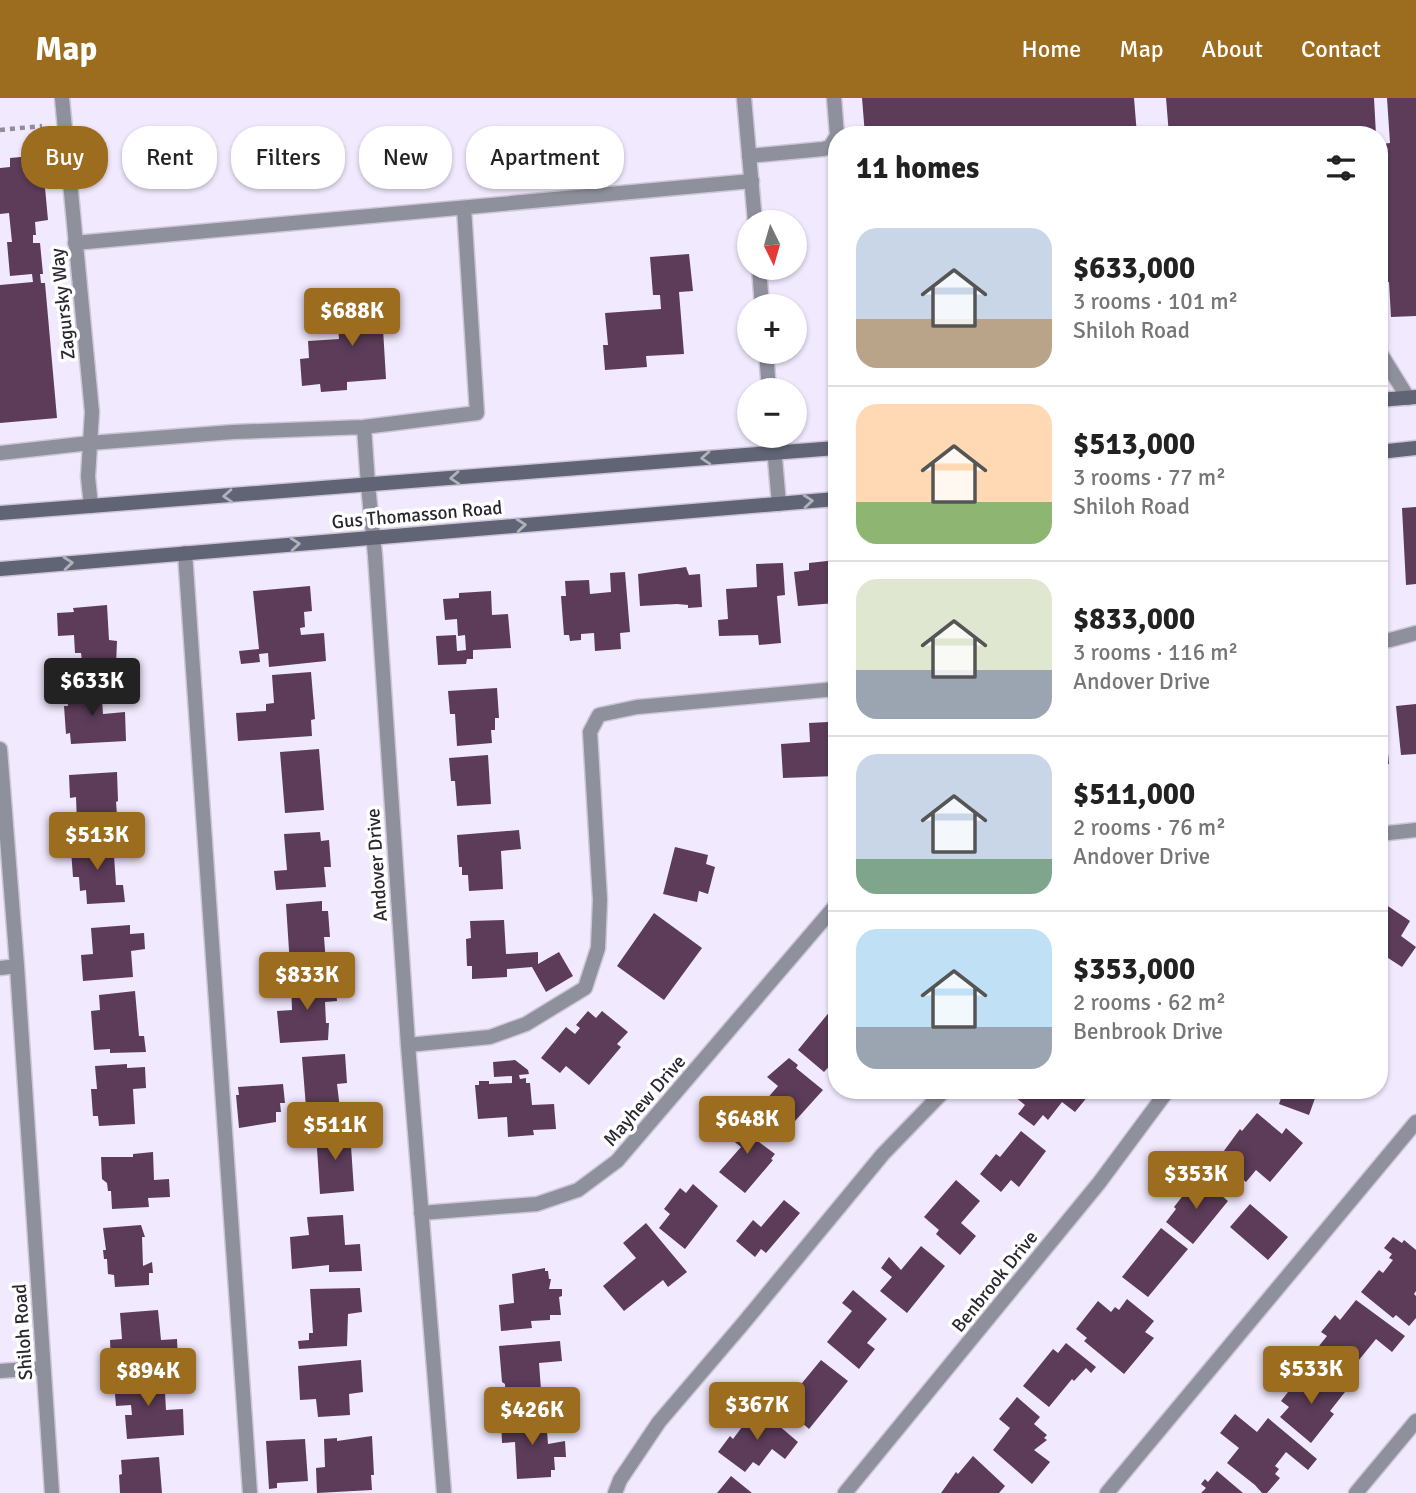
<!DOCTYPE html>
<meta charset="utf-8">
<style>
body{margin:0;font-family:Signika,sans-serif;background:#f6f6f6;color:#222;height:100vh;display:flex;flex-direction:column;font-size:26px;white-space:nowrap}
*{box-sizing:border-box;margin:0}
p{font-size:23px;color:#767676}
.icon{flex:none;width:38px;height:38px;fill:none;stroke:currentColor;stroke-width:2;stroke-linecap:round;stroke-linejoin:round}
.map{position:relative;flex:1;overflow:hidden}
.details{position:absolute;left:828px;top:28px;width:560px;height:973px;display:flex;flex-direction:column;background:#fff;border-radius:28px;box-shadow:0 2px 5px #0004}
.details>*{flex:none}
.guide{position:absolute;left:21px;top:28px;width:665px;height:63px;display:flex;gap:14px}
.needle{width:46px;rotate:175deg}
.tools{position:absolute;left:737px;top:112px;display:grid;gap:14px}
.tools a{display:grid;place-items:center;width:70px;height:70px;border-radius:50%;background:#fff;box-shadow:0 2px 5px #0004;font-size:35px}
.price{position:absolute;translate:-50% -60px;padding:0 16px;border-radius:7px;background:#9c6c1f;color:#fff;font-size:23px;line-height:46px;filter:drop-shadow(0 2px 4px #0008)}
.price::after{content:'';position:absolute;left:50%;top:42px;width:21px;height:16px;margin-left:-10px;background:inherit;clip-path:polygon(0 0,100% 0,50% 100%)}
.price.current{background:#222;color:#fff}
ul{padding:0;list-style:none}
li{display:flex;align-items:center;gap:21px;height:175px;padding:0 28px}
li+li{border-top:2px solid #e0e0e0}
li span{display:grid;place-items:center;flex:none;width:196px;height:140px;border-radius:21px;color:#555}
li>.icon{margin-inline-start:auto}
span .icon{width:84px;height:84px;fill:#fffc;stroke-width:1}
li b{font-size:30px}
h2{display:flex;justify-content:space-between;align-items:center;height:84px;padding:0 28px;font-size:30px}
.pill{padding:0 24px;border-radius:28px;background:#fff;box-shadow:0 2px 5px #0004;font-size:24px;line-height:63px}
.pill.current{background:#9c6c1f;color:#fff}
header{display:flex;align-items:center;gap:42px;box-sizing:border-box;height:98px;padding:0 35px;background:#9c6c1f;color:#fff}
header strong{font-size:33px}
nav{display:flex;gap:38px;margin-inline-start:auto;font-size:24px}
.map>svg:first-child{display:block}
.building{fill:#5c3c59}
.lines{fill:none;stroke-linecap:round;stroke-linejoin:round}
.service-casing{stroke:#cdc6d9;stroke-width:17}
.minor-casing{stroke:#cdc6d9;stroke-width:17}
.tertiary-casing{stroke:#cdc6d9;stroke-width:17}
.secondary-casing{stroke:#cdc6d9;stroke-width:17}
.path{stroke:#918b9a;stroke-width:4.5;stroke-dasharray:5 5;stroke-linecap:butt}
.service{stroke:#8e909b;stroke-width:14}
.minor{stroke:#8e909b;stroke-width:14}
.tertiary{stroke:#8e909b;stroke-width:14}
.secondary{stroke:#616474;stroke-width:14}
.oneway{stroke:#b0b2ba}
.labels{text-anchor:middle;stroke-width:7;stroke-linejoin:round;paint-order:stroke}
.street-label{font-size:19px;fill:#2b2731;stroke:#fff}
</style>
<header>
<strong>Map</strong>
<nav><a>Home</a><a>Map</a><a>About</a><a>Contact</a></nav>
</header>
<div class="map">
<svg width="1416" height="1395" viewBox="0 0 1416 1395">
<rect width="100%" height="100%" fill="#f1e9fe"/>
<path class="building" d="M862 0H1134L1137 37H865Z
M1166 0H1374L1376 37H1169Z
M1387 0H1416V218L1391 219 1389 184 1379 185V98H1383L1382 84H1379V46L1390 45Z
M42 57 48 122 35 124 36 137H33V145H40L43 176H40L41 185H45L57 320 0 325V187L33 184 32 176 10 178 7 144H12L9 115 0 116V70L10 69V60Z
M689 156 693 193 679 194 684 256 646 258 647 269 605 272 603 247H608L605 215 661 211 660 197H653L650 159Z
M391 194 394 231H383L386 281 347 284V292L321 294 320 286 302 288 300 261 309 260 308 243 339 241 338 229 359 228 357 196Z
M1416 409V486L1406 487 1402 410Z
M836 462V505L798 508 794 474 809 472V465Z
M783 465 785 497 777 498 781 545 759 547 758 537 719 538 718 522 728 521 726 491 757 489 756 466Z
M686 469 689 477 700 476 702 509 688 510V507L677 506 640 508 638 476Z
M625 474 630 534 620 535 621 551 595 553 594 535 581 536V542L570 543 569 537H564L561 498H566L565 483 589 482 590 496 611 494 610 475Z
M1382 474 1384 511 1379 512V475Z
M310 488 312 513 304 514 305 529 300 530 301 537 324 535 326 563 269 569 268 555 259 556 260 564 241 566 239 553 259 551 253 493Z
M491 493 492 517 508 516 511 550 473 552V561H467L466 566 438 567 436 538 456 537 457 553 466 552 465 537 458 538 457 521 445 522 443 501 459 500V495Z
M107 507 109 542 117 543 116 568 83 570 81 555H75L74 537 58 538 57 515 74 514 73 510Z
M311 574 315 621 311 622 312 638 238 643 236 615 266 613V606L274 605 272 577Z
M101 588 103 616 125 614 126 643 71 646 70 635 66 636 64 608H68L67 590Z
M497 590 499 620H495V632H491L492 645 457 648 455 616H450L448 593Z
M1416 606V656L1401 657 1396 608Z
M1385 622 1389 666 1379 667V623Z
M828 624 829 642H836V678L783 680 781 646 810 644 809 625Z
M319 651 324 712 285 715 280 654Z
M488 657 491 706 457 708 455 683H451L449 660Z
M117 674 118 703 116 704 117 717H112L113 727H77L76 699 70 700 69 677Z
M519 732 521 751 501 753 503 791 469 793 468 777H462V769H459L457 737Z
M320 734 321 743 329 742 331 769H324L326 789 276 792 274 773 287 772 284 736Z
M113 743 116 787H123L125 804 87 806 86 792 80 793 79 779H73L71 752H75L74 746Z
M675 749 708 757 706 766 715 769 708 796 699 793 697 804 663 796Z
M1379 802 1410 823 1401 838 1416 849 1402 869 1385 858 1383 861 1379 858Z
M322 803V813H328L330 839H324L326 865 290 868 286 806Z
M654 815 702 850 664 902 617 868Z
M504 822 506 856 538 854V866L559 854 573 878 546 894 532 869 507 871V879L472 881V868H467L466 841 471 840 470 823Z
M130 827V836L144 835 145 851 131 853 133 879 83 883 81 857 93 856 91 830Z
M335 880 337 903 325 904 326 925H329L328 942 280 945 277 913 292 912 291 885Z
M135 893 139 938H144L146 954 110 955V951L94 952 91 913 100 912 99 897Z
M836 906V961L824 974 798 952Z
M588 913 596 920 602 913 628 934 617 946 621 949 589 987 566 968 560 975 541 960 566 929 575 936 580 930 576 927Z
M345 956 347 985 337 986 341 1019 307 1022 302 959Z
M789 960 798 967 796 970 823 992 786 1033 759 1010 778 988 767 979Z
M515 962 528 972 529 976 519 977 520 981 526 980V985H530L532 1007 554 1006 556 1031 533 1032 534 1037 508 1039 507 1019 478 1021 475 987H479V983H489V986L512 985V978L494 979 493 964Z
M127 966V970L145 969 146 990 133 991 135 1026 99 1028 98 1018H93L91 991H97L95 968Z
M283 986 285 1005H280L281 1014H276V1024L239 1030 236 997H239L238 989Z
M1021 992H1083L1089 997 1075 1014 1062 1004 1048 1022 1043 1017 1034 1028 1018 1016 1025 1007 1015 999Z
M1284 992H1318L1309 1017 1279 1006Z
M1257 1015 1282 1036 1286 1030 1303 1045 1270 1084 1256 1072 1246 1084 1218 1061 1240 1031 1242 1033Z
M740 1018 764 1038 759 1044 775 1056 771 1061 773 1062 745 1095 719 1074 741 1049 726 1037Z
M350 1033 354 1093 320 1096 316 1035Z
M1021 1033 1046 1053 1019 1089 1011 1082 1001 1094 980 1076 996 1056 1000 1059Z
M153 1054 154 1082 169 1081 170 1099 148 1100 149 1109 112 1111 111 1093H108L107 1085 102 1081 101 1059H133V1056Z
M956 1082 980 1103 961 1125 976 1138 960 1157 936 1136 939 1132 924 1119Z
M1203 1082 1228 1103 1193 1146 1166 1124 1176 1111 1174 1109 1192 1086 1196 1090Z
M693 1086 718 1108 685 1151 659 1130 670 1116 664 1111 680 1090 686 1095Z
M784 1102 800 1115 766 1155 761 1151 755 1159 736 1143 753 1122 761 1129Z
M1250 1106 1288 1139 1268 1162 1230 1129Z
M343 1117 345 1147 360 1146 362 1173 329 1174V1167L292 1171 290 1139 309 1137 307 1119Z
M646 1125 687 1174 668 1189 663 1182 624 1213 603 1188 636 1160 623 1145Z
M141 1127 145 1139H142L143 1168 152 1164 153 1175H149V1187L115 1189 114 1177 108 1176 107 1161H104L103 1152H106L103 1130Z
M1161 1130 1188 1151 1148 1199 1122 1179Z
M1393 1139 1402 1145 1404 1142 1416 1152V1193L1414 1196 1416 1198V1220L1409 1228 1396 1217 1393 1220 1361 1194 1379 1172 1383 1175 1393 1162 1389 1160 1392 1156 1384 1150Z
M921 1148 945 1168 907 1215 880 1193 892 1179 881 1170 889 1159 901 1172Z
M545 1170V1173H548L549 1181H551L549 1191H562V1198L559 1199 561 1217H550V1222L531 1223 532 1230 501 1233 499 1207 514 1205 512 1176Z
M360 1190 362 1214 348 1216 347 1248 299 1251 298 1243 309 1242V1235H313L310 1191Z
M853 1192 887 1221 867 1245 875 1251 859 1271 827 1244 852 1213 842 1205Z
M1127 1201 1154 1223 1145 1234 1154 1240 1124 1276 1084 1243 1087 1240 1076 1231 1098 1203 1111 1214 1115 1209 1119 1212Z
M1356 1202 1405 1238 1392 1254 1376 1241 1350 1273 1319 1248 1327 1238 1321 1234 1335 1217 1340 1222Z
M158 1212 161 1242 177 1241 178 1262 111 1268 110 1242 122 1241 120 1215Z
M560 1243 562 1263 539 1265 542 1305 506 1308 505 1286 502 1284 499 1248Z
M1066 1245 1096 1269 1091 1275 1086 1270 1074 1283 1072 1281 1049 1309 1023 1288 1053 1251 1058 1255Z
M361 1262 363 1294 349 1296 350 1317 318 1319 316 1301 300 1302 298 1268Z
M821 1262 848 1283 809 1331 773 1299 777 1294 788 1302Z
M1316 1276 1324 1283 1327 1279 1345 1294 1330 1313 1334 1316 1311 1345 1280 1319 1289 1309 1281 1303 1295 1285 1303 1292Z
M164 1277 166 1312 183 1311 184 1337 127 1341 125 1317H132L131 1307 116 1308 114 1284 129 1283 128 1279Z
M1017 1299 1040 1319 1034 1326 1047 1337 1044 1340 1047 1342 1034 1352 1050 1364 1032 1386 993 1352 1010 1330 999 1321Z
M757 1309 798 1344 785 1361 772 1351 759 1368 753 1364 745 1374 718 1354 730 1338 733 1341Z
M1235 1316 1257 1334 1268 1320 1317 1361 1308 1372 1286 1354 1275 1368 1279 1371 1275 1376 1280 1380 1267 1395H1262L1255 1387 1227 1365 1239 1350 1220 1335Z
M546 1320 548 1346 565 1343 566 1359H554L555 1372H551V1379L517 1381 515 1344 502 1345 501 1321Z
M372 1338 374 1377H371L372 1392 317 1395 316 1370 325 1369 324 1341 337 1340V1343Z
M305 1341 308 1383 277 1385V1390L269 1391 266 1343Z
M973 1358 1005 1388 999 1395H941L956 1374 958 1376Z
M159 1359 162 1395H120L119 1377 122 1376 121 1362Z
M1217 1373 1243 1395H1201L1206 1390 1201 1386 1205 1381 1208 1384Z
M731 1378 752 1395H717Z"/>
<g class="lines">
<defs>
<path id="service" d="M62 0 92 314 88 379 91 408
M834 0 837 37
M749 58 823 51 830 49 836 39
M75 145 752 83
M1379 253 1408 300
M364 329 368 387
M0 355 90 345 233 334 364 329 477 315 464 110
M185 455 250 1395
M1379 543 1390 542 1416 535
M408 947 490 939 526 926 585 890 598 850 600 802 590 634 599 617 637 609 836 591
M615 1395 620 1382 659 1324 741 1228 883 1056 945 992
M1107 1395 1416 1024"/>
<path id="minor" d="M368 387 375 457 408 947 444 1395
M0 651 17 868 52 1395
M1379 736 1416 732
M0 870 17 868
M421 1115 537 1106 578 1092 617 1063 836 807
M0 1273 43 1270
M845 1395 1099 1085 1168 992
M1356 1395 1416 1323"/>
<path id="tertiary" d="M744 0 755 124
M759 170 762 208
M766 254 769 292
M773 338 779 406"/>
<path id="secondary" d="M1379 302 1416 299
M1379 354 1416 350
M0 415 836 350
M0 471 836 401"/>
</defs>
<use href="#service" class="service-casing"/>
<use href="#minor" class="minor-casing"/>
<use href="#tertiary" class="tertiary-casing"/>
<use href="#secondary" class="secondary-casing"/>
<path class="path" d="M0 32 42 28"/>
<use href="#service" class="service"/>
<use href="#minor" class="minor"/>
<use href="#tertiary" class="tertiary"/>
<use href="#secondary" class="secondary"/>
</g>
<defs><path id="oneway-chevron" d="M-2-3.5L2.5 0L-2 3.5" fill="none" stroke-width="1.6" stroke-linecap="round" stroke-linejoin="round" transform="scale(1.75)"/></defs>
<g class="oneway">
<use href="#oneway-chevron" transform="translate(706 360) rotate(176)"/>
<use href="#oneway-chevron" transform="translate(455 380) rotate(176)"/>
<use href="#oneway-chevron" transform="translate(228 398) rotate(176)"/>
<use href="#oneway-chevron" transform="translate(808 403) rotate(-5)"/>
<use href="#oneway-chevron" transform="translate(521 427) rotate(-5)"/>
<use href="#oneway-chevron" transform="translate(295 446) rotate(-5)"/>
<use href="#oneway-chevron" transform="translate(68 465) rotate(-5)"/>
</g>
<g class="labels">
<g class="street-label">
<text transform="translate(62 206) rotate(-96)" y="7">Zagursky Way</text>
<text transform="translate(417 416) rotate(-5)" y="7">Gus Thomasson Road</text>
<text transform="translate(376 767) rotate(-94)" y="7">Andover Drive</text>
<text transform="translate(644 1002) rotate(-49)" y="7">Mayhew Drive</text>
<text transform="translate(994 1183) rotate(-51)" y="7">Benbrook Drive</text>
<text transform="translate(22 1234) rotate(-94)" y="7">Shiloh Road</text>
</g>
</g>
</svg>
<div class="tools">
<a><svg class="needle" viewBox="-14 -14 28 28"><path d="M0-13l5 13h-10z" fill="#e53935"/><path d="M0 13l5-13h-10z" fill="#767676"/></svg></a>
<a>+</a>
<a>−</a>
</div>
<b class="price" style="left:352px;top:250px">$688K</b>
<b class="price current" style="left:92px;top:620px">$633K</b>
<b class="price" style="left:97px;top:774px">$513K</b>
<b class="price" style="left:307px;top:914px">$833K</b>
<b class="price" style="left:747px;top:1058px">$648K</b>
<b class="price" style="left:335px;top:1064px">$511K</b>
<b class="price" style="left:1196px;top:1113px">$353K</b>
<b class="price" style="left:1311px;top:1308px">$533K</b>
<b class="price" style="left:148px;top:1310px">$894K</b>
<b class="price" style="left:757px;top:1344px">$367K</b>
<b class="price" style="left:532px;top:1349px">$426K</b>
<div class="guide">
<a class="pill current">Buy</a>
<a class="pill">Rent</a>
<a class="pill">Filters</a>
<a class="pill">New</a>
<a class="pill">Apartment</a>
</div>
<section class="details">
<h2>11 homes<svg class="icon" aria-label="filters" viewBox="0 0 24 24"><path d="M4 7h16M4 17h16"/><circle cx="9" cy="7" r="2"/><circle cx="15" cy="17" r="2"/></svg></h2>
<ul>
<li><span style="background:linear-gradient(#c9d6e8 65%,#b9a48a 0)"><svg class="icon" aria-label="home" viewBox="0 0 24 24"><path d="M3 11l9-7 9 7M6 9v11h12V9"/></svg></span><div><b>$633,000</b><p>3 rooms · 101 m²</p><p>Shiloh Road</p></div></li>
<li><span style="background:linear-gradient(#ffd9b3 70%,#8fb573 0)"><svg class="icon" aria-label="home" viewBox="0 0 24 24"><path d="M3 11l9-7 9 7M6 9v11h12V9"/></svg></span><div><b>$513,000</b><p>3 rooms · 77 m²</p><p>Shiloh Road</p></div></li>
<li><span style="background:linear-gradient(#dfe7d0 65%,#9aa5b1 0)"><svg class="icon" aria-label="home" viewBox="0 0 24 24"><path d="M3 11l9-7 9 7M6 9v11h12V9"/></svg></span><div><b>$833,000</b><p>3 rooms · 116 m²</p><p>Andover Drive</p></div></li>
<li><span style="background:linear-gradient(#c9d6e8 75%,#7fa58c 0)"><svg class="icon" aria-label="home" viewBox="0 0 24 24"><path d="M3 11l9-7 9 7M6 9v11h12V9"/></svg></span><div><b>$511,000</b><p>2 rooms · 76 m²</p><p>Andover Drive</p></div></li>
<li><span style="background:linear-gradient(#bfe0f5 70%,#9aa5b1 0)"><svg class="icon" aria-label="home" viewBox="0 0 24 24"><path d="M3 11l9-7 9 7M6 9v11h12V9"/></svg></span><div><b>$353,000</b><p>2 rooms · 62 m²</p><p>Benbrook Drive</p></div></li>
</ul>
</section>
</div>
